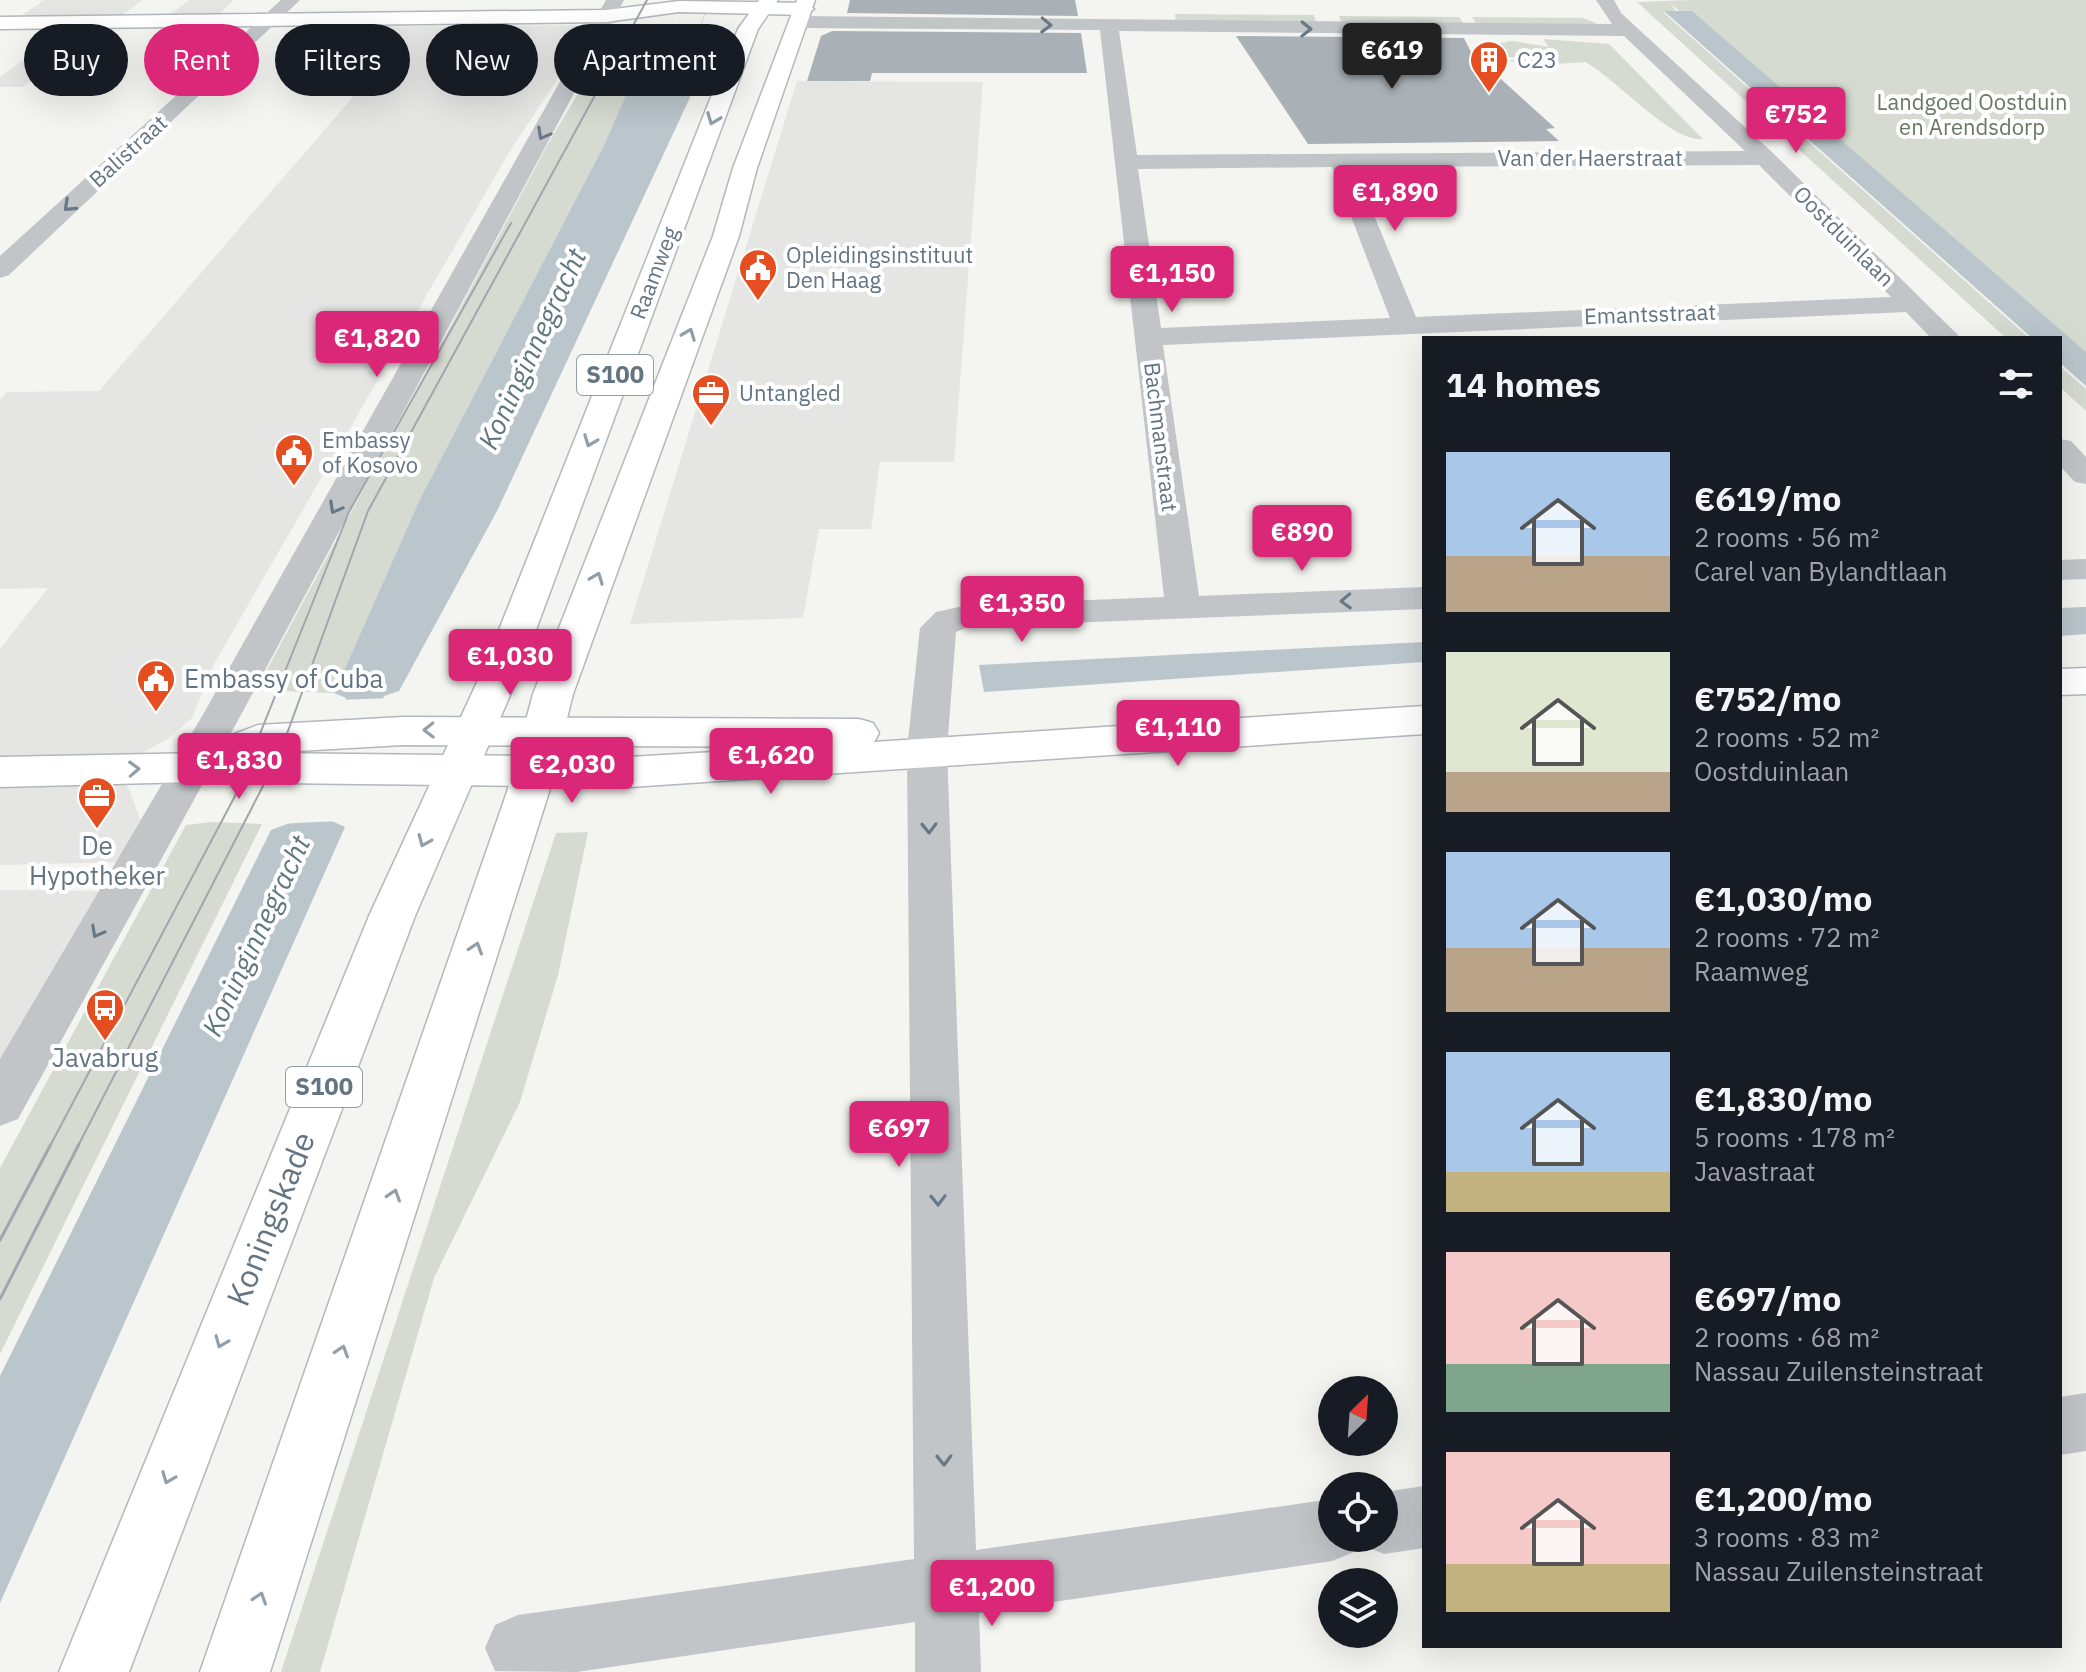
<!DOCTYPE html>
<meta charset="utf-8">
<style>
body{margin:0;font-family:"IBM Plex Sans",sans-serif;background:#20242c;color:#f1f3f6;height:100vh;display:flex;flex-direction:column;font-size:30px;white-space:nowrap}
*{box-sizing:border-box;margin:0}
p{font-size:26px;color:#9ea1a6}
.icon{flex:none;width:44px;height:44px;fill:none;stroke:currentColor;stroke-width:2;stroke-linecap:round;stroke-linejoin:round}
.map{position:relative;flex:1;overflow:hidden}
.drawer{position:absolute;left:1422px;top:336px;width:640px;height:1312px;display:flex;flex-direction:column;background:#171b24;border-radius:0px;box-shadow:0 8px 32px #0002}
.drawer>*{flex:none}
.guide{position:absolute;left:24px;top:24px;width:760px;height:72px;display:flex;gap:16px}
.needle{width:52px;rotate:25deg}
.tools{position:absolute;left:1318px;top:1376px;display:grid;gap:16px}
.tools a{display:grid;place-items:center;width:80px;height:80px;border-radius:50%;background:#171b24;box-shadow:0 8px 32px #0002;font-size:40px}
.price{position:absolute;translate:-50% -68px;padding:0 18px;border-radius:8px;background:#db2777;color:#fff;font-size:26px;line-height:52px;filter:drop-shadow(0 2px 4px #0008)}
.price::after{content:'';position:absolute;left:50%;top:48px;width:24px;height:18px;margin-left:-12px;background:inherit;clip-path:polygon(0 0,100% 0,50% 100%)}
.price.current{background:#222;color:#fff}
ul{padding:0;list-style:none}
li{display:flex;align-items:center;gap:24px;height:200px;padding:0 24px}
li span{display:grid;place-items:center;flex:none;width:224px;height:160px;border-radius:0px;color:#555}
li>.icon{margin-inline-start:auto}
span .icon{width:96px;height:96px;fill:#fffc;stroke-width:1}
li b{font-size:34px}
h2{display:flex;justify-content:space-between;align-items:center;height:96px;padding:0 24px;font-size:34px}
.pill{padding:0 28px;border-radius:36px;background:#171b24;box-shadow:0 8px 32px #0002;font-size:28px;line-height:72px}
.pill.current{background:#db2777;color:#fff}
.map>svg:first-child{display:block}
.built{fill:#e5e6e4}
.green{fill:#d5dbd1}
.water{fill:#bac6cb}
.pier{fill:#f4f4f0}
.building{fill:#a9b1b6}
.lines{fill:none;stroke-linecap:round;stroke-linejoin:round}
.secondary-casing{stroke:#b1b7bb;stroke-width:3}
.primary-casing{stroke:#b4b8bc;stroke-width:3}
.street{fill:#c1c5c8;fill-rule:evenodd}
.secondary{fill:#fff;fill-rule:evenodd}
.primary{fill:#fff;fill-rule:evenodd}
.tram-far1{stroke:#a0a6ac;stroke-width:2}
.tram{stroke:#a0a6ac;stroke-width:3}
.oneway{stroke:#687886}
.oneway2{stroke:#929ea8}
.labels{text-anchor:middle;stroke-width:8;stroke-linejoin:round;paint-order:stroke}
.far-poi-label{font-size:22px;fill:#637482;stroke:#fff;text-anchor:start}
.far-park-label{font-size:22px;fill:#667962;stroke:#fff}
.far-street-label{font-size:22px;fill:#637482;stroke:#fff}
.shield{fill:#fff;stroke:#929ea8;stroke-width:2}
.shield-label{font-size:24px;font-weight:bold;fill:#637482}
.poi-label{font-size:26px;fill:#637482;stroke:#fff}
.water-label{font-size:28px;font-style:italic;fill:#5f777f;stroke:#fff}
.near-street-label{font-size:32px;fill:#637482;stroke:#fff}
</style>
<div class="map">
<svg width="2086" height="1672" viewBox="0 0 2086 1672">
<rect width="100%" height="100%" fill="#f4f4f0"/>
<path class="built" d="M44 0H143L121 16 18 18Z
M189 0H234L218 15 169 16Z
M584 25 588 30 586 36 508 154 214 664 192 718 169 738 115 768 129 789 142 824 121 862 0 865V649L48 588 0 589V400L7 392 99 391 383 62 280 60 313 27 481 26 456 60 442 62 461 61 486 26Z
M101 29 23 87H0V77L66 30Z
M797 81 983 82 954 462H880L871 529H819L803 618 630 624Z
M0 890 104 891 0 1070Z"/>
<path class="green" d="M1691 0H2086V367L2060 338H2053L1669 2 1676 11 1663 12 2029 338H2006L1637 2Z
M1175 14 1314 15 1317 26 1176 24Z
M1339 16 1459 17 1466 27 1343 26Z
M1472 17 1583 18 1596 23 1594 29 1479 28Z
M654 32 603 147 420 499 334 693 256 690 549 142 614 33Z
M1543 39 1609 44 1703 139C1670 142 1616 78 1585 62L1528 66 1508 60 1535 59 1507 57 1491 49V45L1512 41 1549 47Z
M2060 366 2086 389V411L2060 387Z
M212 822 262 824 0 1354V1168L186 825Z
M588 832 558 975 520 1102 434 1278 320 1672H281L556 833Z"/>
<path class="water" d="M672 0H719L711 1 699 29 709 31 704 42 708 43 704 53 707 61 497 511 399 691 384 696 332 821 345 827 0 1603V1376L271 830 290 823 346 698 334 693 420 499 603 147 654 32 667 30 680 1Z
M1664 11H1692L2086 352V386L2060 363V338H2032Z
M2086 607V634L2060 636V608Z
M1424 642V662L984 692 979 665Z"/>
<path class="pier" d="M711 0 698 30H666L681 1Z
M392 698 387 700 338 818 341 821 277 824 287 819 340 702 336 700Z"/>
<path class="building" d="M850 0H1075L1078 16 847 13Z
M832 31 1081 33 1087 73H872L870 81H807L821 36Z
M1236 36 1464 38 1471 52 1555 128 1546 129 1559 141 1308 144Z"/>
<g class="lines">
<defs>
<path id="secondary" d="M679 1 804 3 814 9 804 15 679 12 606 22 0 29V17L606 10Z
M2086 668V694L2060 695V669Z
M1424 706V734L630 787 191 782 0 787V757L203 753 208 744 258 725 403 717 859 719 873 723 879 733 874 742ZM403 745 796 747 630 757 263 753Z"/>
<path id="primary" d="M759 0H778L758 29 523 665 415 916 129 1672H59L369 916 485 665 738 29Z
M797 0H815L757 168 739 236 573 694 549 792 270 1672H200L507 792 533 694 713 236 733 168Z"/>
</defs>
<use href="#secondary" class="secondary-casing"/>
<use href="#primary" class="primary-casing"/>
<path class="street" d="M281 0H300L9 275 0 278V256Z
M606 0H624L243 711 18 1119 0 1126V1059L205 711Z
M1596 0H1614L1621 13 1773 153 1961 338H1931L1906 312 1163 345 1199 596 1424 587V609L968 627 956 632 947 750 976 1550 1332 1499V1538H1384V1492L1424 1486V1548L1384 1554 1362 1545 1360 1538 1354 1552 1332 1561 979 1613 981 1672H915V1622L577 1672 495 1671 485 1648 495 1625 518 1615 914 1559 907 750 920 628 936 612 968 605 1164 597 1100 30 800 28 791 22 800 16 1612 24ZM1119 31 1624 36 1745 151 1137 155ZM1759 165 1891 297 1416 317 1354 167ZM1332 167 1390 318 1161 328 1138 169Z
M2060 439 2071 441 2086 457V484L2075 482 2060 466Z
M2086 559V579L2060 580V560Z
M2086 1393V1451L2060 1455V1397Z"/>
<use href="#secondary" class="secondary"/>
<use href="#primary" class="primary"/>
<path class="tram-far1" d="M50 1146 235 796 349 512 511 223
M78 1146 280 753 368 511 647 0"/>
<path class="tram" d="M0 1240 51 1144
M0 1299 79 1144"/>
</g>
<defs><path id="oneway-chevron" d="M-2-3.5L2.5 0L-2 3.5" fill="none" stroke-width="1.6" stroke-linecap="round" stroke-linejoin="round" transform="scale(2)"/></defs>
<g class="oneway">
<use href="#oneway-chevron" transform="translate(1046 25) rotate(2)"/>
<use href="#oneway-chevron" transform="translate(1306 29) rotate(1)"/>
<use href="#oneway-chevron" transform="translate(543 134) rotate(119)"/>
<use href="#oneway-chevron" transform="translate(69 206) rotate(137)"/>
<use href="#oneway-chevron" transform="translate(335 508) rotate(119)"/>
<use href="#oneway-chevron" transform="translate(1346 601) rotate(178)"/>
<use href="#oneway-chevron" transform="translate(929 828) rotate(89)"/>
<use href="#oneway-chevron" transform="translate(97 932) rotate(119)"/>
<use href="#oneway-chevron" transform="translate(938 1200) rotate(89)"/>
<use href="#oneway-chevron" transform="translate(944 1460) rotate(89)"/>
</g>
<g class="oneway2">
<use href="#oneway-chevron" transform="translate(713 119) rotate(111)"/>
<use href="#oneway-chevron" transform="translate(689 334) rotate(-69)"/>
<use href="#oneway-chevron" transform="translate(590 441) rotate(111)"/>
<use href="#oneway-chevron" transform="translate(597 578) rotate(-69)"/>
<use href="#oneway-chevron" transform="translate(429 730) rotate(179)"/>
<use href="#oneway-chevron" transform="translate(134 769) rotate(-2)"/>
<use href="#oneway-chevron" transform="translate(424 841) rotate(113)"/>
<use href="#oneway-chevron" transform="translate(476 948) rotate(-72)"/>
<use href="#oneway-chevron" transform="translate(394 1195) rotate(-72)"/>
<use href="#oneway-chevron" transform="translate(221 1342) rotate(112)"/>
<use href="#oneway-chevron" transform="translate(342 1351) rotate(-72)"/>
<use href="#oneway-chevron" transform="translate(168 1478) rotate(111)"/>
<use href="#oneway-chevron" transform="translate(260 1598) rotate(-72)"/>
</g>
<defs>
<symbol id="building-pin" viewBox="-11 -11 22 30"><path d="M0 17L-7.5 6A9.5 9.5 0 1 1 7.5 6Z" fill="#e44e20" stroke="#fff"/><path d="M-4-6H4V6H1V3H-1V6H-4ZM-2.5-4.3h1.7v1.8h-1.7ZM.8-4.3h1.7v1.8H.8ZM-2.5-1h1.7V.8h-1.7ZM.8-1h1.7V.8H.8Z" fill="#fff"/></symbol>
<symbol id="civic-pin" viewBox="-11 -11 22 30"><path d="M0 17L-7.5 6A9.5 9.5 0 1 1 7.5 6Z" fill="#e44e20" stroke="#fff"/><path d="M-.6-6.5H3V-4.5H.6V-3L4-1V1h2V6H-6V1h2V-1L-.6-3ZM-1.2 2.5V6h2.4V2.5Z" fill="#fff"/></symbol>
<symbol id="office-pin" viewBox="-11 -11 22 30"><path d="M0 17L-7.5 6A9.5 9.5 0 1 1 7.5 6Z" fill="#e44e20" stroke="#fff"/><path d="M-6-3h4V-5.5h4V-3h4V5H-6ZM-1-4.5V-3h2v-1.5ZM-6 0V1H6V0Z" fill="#fff"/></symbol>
<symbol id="bus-pin" viewBox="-11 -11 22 30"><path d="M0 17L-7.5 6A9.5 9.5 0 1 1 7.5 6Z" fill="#e44e20" stroke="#fff"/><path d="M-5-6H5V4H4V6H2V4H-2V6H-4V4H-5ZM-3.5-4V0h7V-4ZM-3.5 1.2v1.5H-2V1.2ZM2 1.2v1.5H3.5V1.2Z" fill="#fff"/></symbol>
</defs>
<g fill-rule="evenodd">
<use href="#building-pin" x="1467" y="38" width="44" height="60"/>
<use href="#civic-pin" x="736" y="246" width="44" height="60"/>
<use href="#office-pin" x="689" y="371" width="44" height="60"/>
<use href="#civic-pin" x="272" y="431" width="44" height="60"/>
<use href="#civic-pin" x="134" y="657" width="44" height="60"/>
<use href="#office-pin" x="75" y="774" width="44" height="60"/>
<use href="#bus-pin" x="83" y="986" width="44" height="60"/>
</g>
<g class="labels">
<g class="far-poi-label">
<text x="1517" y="68">C23</text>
<text x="786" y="263">Opleidingsinstituut<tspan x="786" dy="25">Den Haag</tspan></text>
<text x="739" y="401">Untangled</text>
<text x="322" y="448">Embassy<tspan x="322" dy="25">of Kosovo</tspan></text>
</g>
<g class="far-park-label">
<text x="1972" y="110">Landgoed Oostduin<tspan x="1972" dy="25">en Arendsdorp</tspan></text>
</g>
<g class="far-street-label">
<text transform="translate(128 151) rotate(-42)" y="8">Balistraat</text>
<text x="1590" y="166">Van der Haerstraat</text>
<text transform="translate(1844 236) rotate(45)" y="8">Oostduinlaan</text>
<text transform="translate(654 273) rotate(-69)" y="8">Raamweg</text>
<text transform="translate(1650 314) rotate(-2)" y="8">Emantsstraat</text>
<text transform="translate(1161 437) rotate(83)" y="8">Bachmanstraat</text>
</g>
<g class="shield">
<rect x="577" y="355" width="76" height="40" rx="6"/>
<rect x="286" y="1067" width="76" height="40" rx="6"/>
</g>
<g class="shield-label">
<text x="615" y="383">S100</text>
<text x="324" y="1095">S100</text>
</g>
<g class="poi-label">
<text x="184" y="688" text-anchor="start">Embassy of Cuba</text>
<text x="97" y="855">De<tspan x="97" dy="30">Hypotheker</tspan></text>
<text x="105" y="1067">Javabrug</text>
</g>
<g class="water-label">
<text transform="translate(532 349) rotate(-65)" y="10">Koninginnegracht</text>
<text transform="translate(256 936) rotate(-65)" y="10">Koninginnegracht</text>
</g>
<g class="near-street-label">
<text transform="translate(271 1219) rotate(-68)" y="11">Koningskade</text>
</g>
</g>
</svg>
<div class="tools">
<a><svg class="needle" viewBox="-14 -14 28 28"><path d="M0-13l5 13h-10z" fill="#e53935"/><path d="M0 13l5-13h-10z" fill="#9ea1a6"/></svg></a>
<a><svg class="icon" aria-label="locate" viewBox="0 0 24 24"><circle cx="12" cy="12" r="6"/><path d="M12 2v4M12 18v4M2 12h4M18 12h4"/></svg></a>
<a><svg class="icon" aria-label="layers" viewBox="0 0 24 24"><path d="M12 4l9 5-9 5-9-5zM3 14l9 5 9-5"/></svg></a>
</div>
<b class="price current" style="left:1392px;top:91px">€619</b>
<b class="price" style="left:1796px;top:155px">€752</b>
<b class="price" style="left:1395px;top:233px">€1,890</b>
<b class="price" style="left:1172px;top:314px">€1,150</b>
<b class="price" style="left:377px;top:379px">€1,820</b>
<b class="price" style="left:1302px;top:573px">€890</b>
<b class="price" style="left:1022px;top:644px">€1,350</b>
<b class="price" style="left:510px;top:697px">€1,030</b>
<b class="price" style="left:1178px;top:768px">€1,110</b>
<b class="price" style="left:771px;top:796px">€1,620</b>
<b class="price" style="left:239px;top:801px">€1,830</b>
<b class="price" style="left:572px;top:805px">€2,030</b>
<b class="price" style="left:899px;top:1169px">€697</b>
<b class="price" style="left:992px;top:1628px">€1,200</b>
<div class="guide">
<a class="pill">Buy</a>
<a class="pill current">Rent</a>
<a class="pill">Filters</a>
<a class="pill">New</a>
<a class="pill">Apartment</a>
</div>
<section class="drawer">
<h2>14 homes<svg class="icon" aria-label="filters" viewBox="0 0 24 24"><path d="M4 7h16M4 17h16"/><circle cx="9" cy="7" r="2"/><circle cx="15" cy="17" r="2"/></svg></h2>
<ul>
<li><span style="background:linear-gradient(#a9c7e8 65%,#b9a48a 0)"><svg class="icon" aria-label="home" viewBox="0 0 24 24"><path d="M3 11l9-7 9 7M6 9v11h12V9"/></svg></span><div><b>€619/mo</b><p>2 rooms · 56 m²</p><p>Carel van Bylandtlaan</p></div></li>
<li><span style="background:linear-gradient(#dfe7d0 75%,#b9a48a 0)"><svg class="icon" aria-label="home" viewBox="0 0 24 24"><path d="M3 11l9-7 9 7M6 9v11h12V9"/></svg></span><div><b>€752/mo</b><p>2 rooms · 52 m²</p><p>Oostduinlaan</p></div></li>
<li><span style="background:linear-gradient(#a9c7e8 60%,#b9a48a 0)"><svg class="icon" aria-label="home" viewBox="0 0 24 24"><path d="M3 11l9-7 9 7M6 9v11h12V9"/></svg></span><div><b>€1,030/mo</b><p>2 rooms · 72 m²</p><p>Raamweg</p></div></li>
<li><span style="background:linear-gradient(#a9c7e8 75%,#c2b280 0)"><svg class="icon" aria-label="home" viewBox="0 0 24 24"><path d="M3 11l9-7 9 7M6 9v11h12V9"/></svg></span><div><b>€1,830/mo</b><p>5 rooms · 178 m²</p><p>Javastraat</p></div></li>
<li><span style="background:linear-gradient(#f6c9c9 70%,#7fa58c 0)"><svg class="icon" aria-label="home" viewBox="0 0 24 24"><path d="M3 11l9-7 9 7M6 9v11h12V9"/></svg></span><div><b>€697/mo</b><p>2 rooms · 68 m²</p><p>Nassau Zuilensteinstraat</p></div></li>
<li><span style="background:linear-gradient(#f6c9c9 70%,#c2b280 0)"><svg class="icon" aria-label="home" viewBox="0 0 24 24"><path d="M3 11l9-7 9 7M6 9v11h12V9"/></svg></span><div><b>€1,200/mo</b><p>3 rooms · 83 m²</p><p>Nassau Zuilensteinstraat</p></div></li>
</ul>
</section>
</div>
